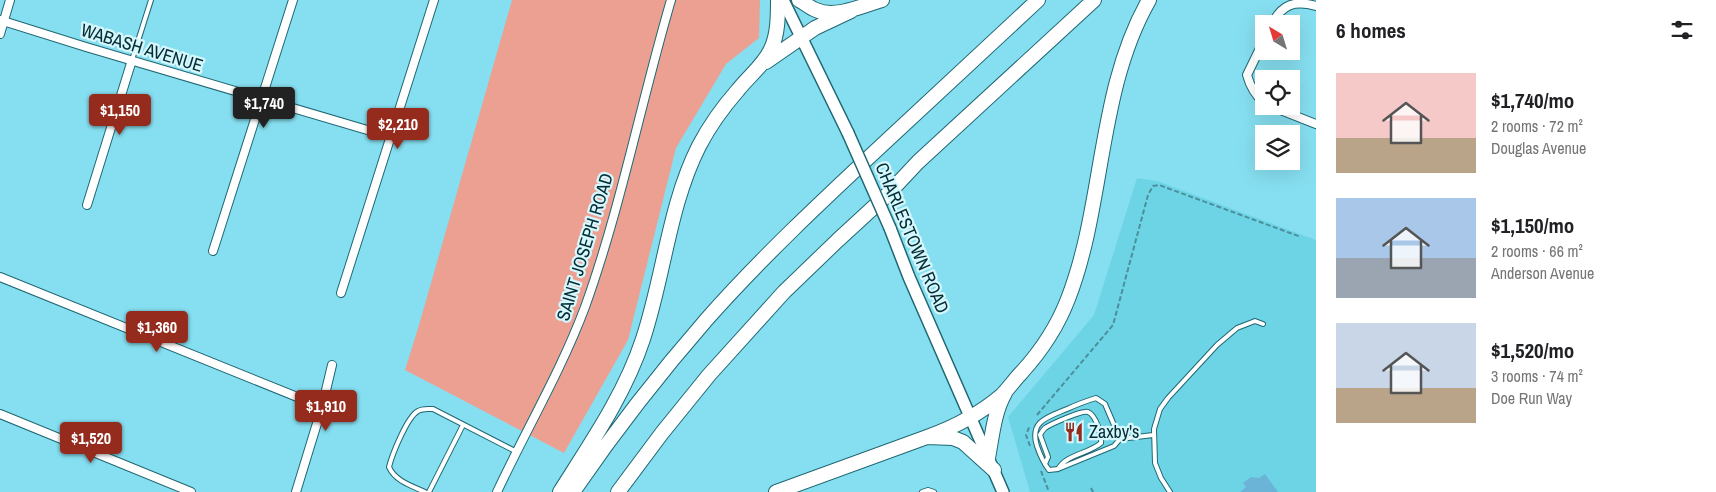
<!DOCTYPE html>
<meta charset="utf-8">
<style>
body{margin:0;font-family:"Archivo Narrow",sans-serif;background:#f6f6f6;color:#202124;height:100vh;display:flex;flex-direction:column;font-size:19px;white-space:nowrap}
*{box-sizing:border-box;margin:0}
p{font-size:16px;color:#757577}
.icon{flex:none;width:28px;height:28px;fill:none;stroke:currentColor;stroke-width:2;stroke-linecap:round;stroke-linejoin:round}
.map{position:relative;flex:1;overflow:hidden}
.drawer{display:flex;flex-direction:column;background:#fff;width:400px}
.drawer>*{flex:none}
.needle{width:32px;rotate:322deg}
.fabs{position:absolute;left:1255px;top:15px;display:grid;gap:10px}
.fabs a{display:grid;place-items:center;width:45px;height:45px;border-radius:0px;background:#fff;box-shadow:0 5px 20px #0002;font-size:25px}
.price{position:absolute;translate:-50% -42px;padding:0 11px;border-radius:5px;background:#952b1d;color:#fff;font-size:16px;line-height:32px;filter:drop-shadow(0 1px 2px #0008)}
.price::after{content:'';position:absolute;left:50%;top:30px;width:15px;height:11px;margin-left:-8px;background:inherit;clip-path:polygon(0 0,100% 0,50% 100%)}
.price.selected{background:#222;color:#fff}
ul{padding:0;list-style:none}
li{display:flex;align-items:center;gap:15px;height:125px;padding:0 20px}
li span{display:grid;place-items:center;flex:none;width:140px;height:100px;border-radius:0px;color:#555}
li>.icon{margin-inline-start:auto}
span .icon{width:60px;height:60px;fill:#fffc;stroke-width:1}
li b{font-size:21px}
h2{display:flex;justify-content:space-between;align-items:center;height:60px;padding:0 20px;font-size:21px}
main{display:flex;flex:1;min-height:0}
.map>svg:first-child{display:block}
.built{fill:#6dd4e6}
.green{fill:#eca092}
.building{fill:#6bb3d7}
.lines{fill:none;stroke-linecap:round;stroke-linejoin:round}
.service-casing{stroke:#1f6773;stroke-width:6}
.minor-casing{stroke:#1f6773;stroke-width:10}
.primary-casing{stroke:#1f6773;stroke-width:14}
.motorway-casing{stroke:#1f6773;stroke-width:16}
.path{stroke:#4c8f9b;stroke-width:2;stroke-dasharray:5 2.5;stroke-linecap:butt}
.service{stroke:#fff;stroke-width:4}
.minor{stroke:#fff;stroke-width:8}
.primary{stroke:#fff;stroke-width:11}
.motorway{stroke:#fff;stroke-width:14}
.primary-bridge-casing{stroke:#1f6773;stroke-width:14;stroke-linecap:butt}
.primary-bridge{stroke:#fff;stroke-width:11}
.labels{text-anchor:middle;stroke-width:4.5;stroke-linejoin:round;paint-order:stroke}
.street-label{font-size:18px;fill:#042d33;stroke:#d5f7fd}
.poi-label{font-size:18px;fill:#042d33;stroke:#d5f7fd;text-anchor:start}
</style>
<main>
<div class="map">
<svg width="1316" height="492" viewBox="0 0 1316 492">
<rect width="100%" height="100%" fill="#86dff0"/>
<path class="built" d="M1137 178 1157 181 1316 240V492H1030L1008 417 1094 315Z"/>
<path class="green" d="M512 0H760L759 38 726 64 676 148 628 340 564 453 405 370 419 325Z"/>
<path class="building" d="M1265 474 1278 492H1240L1246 487 1243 483 1251 477 1259 478Z"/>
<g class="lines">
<defs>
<path id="service" d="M132 60 151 0
M1120 439 1105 404 1096 398C1086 401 1076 405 1067 409 1048 417 1029 421 1037 446 1040 455 1043 462 1049 470L1058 469 1114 446 1120 439 1153 435
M1045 464 1048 457 1040 435C1041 433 1043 430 1045 428 1051 424 1082 410 1088 412 1096 415 1102 436 1101 443 1088 454 1067 454 1058 469
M425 492C412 486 395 481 389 467 392 455 407 417 418 411 423 408 428 409 433 409L517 452
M429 492 463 425
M922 492 928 490 934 492
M1170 492 1161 478 1155 463 1154 429 1160 409 1168 398 1217 345 1237 328 1255 321 1263 324"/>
<path id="minor" d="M0 20 86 47 391 137
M1272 24C1282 4 1295 0 1316 6
M0 34 10 0
M1264 40 1247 75C1250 86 1255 95 1264 103
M1270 106 1316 124
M87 205 132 60
M213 251 293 0
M0 277 322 407
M341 293 434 0
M0 414 191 492
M296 492 322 407 332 365
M497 492C526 430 561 371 585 307 621 207 641 102 671 0"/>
<path id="primary" d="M783 0 848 133
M890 228 909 277 1003 492"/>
<path id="motorway" d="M799 0C805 3 810 8 816 10 836 19 863 5 882 0
M766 62 815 28 851 11
M927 437C952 428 981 413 1002 395 1009 388 1015 379 1022 372 1041 351 1058 325 1068 299 1105 204 1097 91 1149 0
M988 458C992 437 994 412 1005 393
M560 492C591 443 625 394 643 339 664 276 669 205 699 146 710 125 723 107 738 90 749 76 764 65 771 49 778 35 778 15 778 0
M573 492C614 432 659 374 707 319 761 258 821 202 881 146 933 98 985 49 1038 0
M618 492 662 433 709 375 784 292 838 240 888 194 918 162 1094 0
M776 492 927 437 953 438 963 442 994 470"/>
</defs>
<use href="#service" class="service-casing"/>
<use href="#minor" class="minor-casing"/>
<use href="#primary" class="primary-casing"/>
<use href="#motorway" class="motorway-casing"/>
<path class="path" d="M1037 415 1113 325 1148 195 1153 186 1159 185 1301 237
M1030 446 1026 435 1030 425
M1041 471 1049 492
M1091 488 1093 492"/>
<use href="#service" class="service"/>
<use href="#minor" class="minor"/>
<use href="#primary" class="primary"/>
<use href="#motorway" class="motorway"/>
<defs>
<path id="primary-bridge" d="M848 133 890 228"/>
</defs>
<use href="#primary-bridge" class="primary-bridge-casing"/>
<use href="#primary-bridge" class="primary-bridge"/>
</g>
<defs>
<symbol id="restaurant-bare" viewBox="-9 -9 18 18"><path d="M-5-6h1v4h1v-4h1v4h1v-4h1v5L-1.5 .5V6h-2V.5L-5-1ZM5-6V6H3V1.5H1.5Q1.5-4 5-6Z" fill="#952b1d" stroke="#d5f7fd" stroke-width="2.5" paint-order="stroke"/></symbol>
</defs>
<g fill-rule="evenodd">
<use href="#restaurant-bare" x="1060" y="418" width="28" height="28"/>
</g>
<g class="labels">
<g class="street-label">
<text transform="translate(142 48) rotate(17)" y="6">WABASH AVENUE</text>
<text transform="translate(912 238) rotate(67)" y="6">CHARLESTOWN ROAD</text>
<text transform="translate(585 247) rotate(-73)" y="6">SAINT JOSEPH ROAD</text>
</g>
<g class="poi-label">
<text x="1089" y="438">Zaxby's</text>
</g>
</g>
</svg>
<div class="fabs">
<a><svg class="needle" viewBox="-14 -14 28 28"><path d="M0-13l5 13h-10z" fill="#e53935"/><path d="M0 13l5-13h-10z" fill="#757577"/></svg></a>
<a><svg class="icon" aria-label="locate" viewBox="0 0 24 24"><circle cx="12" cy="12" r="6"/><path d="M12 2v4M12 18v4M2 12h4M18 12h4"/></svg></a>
<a><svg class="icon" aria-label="layers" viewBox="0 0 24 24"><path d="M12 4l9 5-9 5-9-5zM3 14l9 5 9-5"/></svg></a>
</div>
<b class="price selected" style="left:264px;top:129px">$1,740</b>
<b class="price" style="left:120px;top:136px">$1,150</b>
<b class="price" style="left:398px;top:150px">$2,210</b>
<b class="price" style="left:157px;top:353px">$1,360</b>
<b class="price" style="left:326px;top:432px">$1,910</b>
<b class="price" style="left:91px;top:464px">$1,520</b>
</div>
<section class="drawer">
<h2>6 homes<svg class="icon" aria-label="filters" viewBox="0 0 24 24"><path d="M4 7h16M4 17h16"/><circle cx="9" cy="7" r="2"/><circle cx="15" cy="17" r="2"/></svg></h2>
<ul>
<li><span style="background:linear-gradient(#f6c9c9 65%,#b9a48a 0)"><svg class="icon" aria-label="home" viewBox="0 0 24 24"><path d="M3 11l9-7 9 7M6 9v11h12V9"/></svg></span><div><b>$1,740/mo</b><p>2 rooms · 72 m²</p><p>Douglas Avenue</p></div></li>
<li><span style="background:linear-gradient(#a9c7e8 60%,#9aa5b1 0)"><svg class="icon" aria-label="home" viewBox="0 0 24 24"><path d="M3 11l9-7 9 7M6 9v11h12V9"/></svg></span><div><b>$1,150/mo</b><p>2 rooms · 66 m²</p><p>Anderson Avenue</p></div></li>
<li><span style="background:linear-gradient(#c9d6e8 65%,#b9a48a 0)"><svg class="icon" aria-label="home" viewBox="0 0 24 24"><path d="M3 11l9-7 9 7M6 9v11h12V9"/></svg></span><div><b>$1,520/mo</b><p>3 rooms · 74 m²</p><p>Doe Run Way</p></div></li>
</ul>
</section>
</main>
